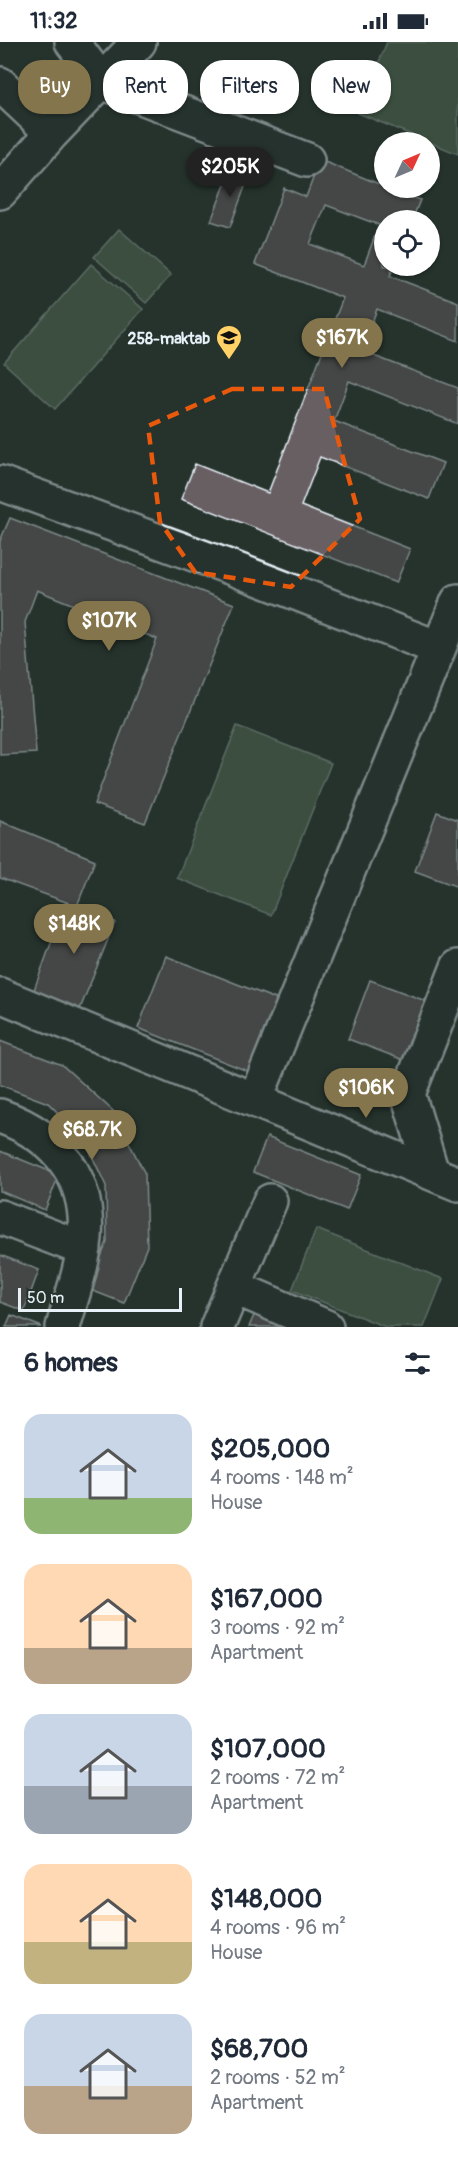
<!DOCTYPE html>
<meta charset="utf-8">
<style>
body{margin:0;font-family:Pangolin,sans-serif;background:#f6f6f7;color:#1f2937;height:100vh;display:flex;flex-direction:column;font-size:22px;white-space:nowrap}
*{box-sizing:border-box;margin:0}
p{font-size:20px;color:#747a83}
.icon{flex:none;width:33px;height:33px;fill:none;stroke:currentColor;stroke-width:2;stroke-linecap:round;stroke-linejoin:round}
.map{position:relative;height:1285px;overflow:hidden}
.sheet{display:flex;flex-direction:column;background:#fff;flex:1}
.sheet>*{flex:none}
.guide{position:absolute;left:18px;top:18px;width:423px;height:54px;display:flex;gap:12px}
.needle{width:39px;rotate:46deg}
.fabs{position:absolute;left:374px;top:90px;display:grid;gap:12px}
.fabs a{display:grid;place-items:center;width:66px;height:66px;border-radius:50%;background:#fff;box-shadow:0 2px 4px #0004;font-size:30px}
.scale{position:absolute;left:18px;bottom:15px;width:164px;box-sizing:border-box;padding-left:6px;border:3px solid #e8f1f8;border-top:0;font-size:16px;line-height:21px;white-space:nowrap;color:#e8f1f8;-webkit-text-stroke:4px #26332d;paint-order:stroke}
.price{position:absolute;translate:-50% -51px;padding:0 14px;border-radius:21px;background:#84754c;color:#fff;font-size:20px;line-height:39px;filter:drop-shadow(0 2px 3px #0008)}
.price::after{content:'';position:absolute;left:50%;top:36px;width:18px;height:14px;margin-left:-9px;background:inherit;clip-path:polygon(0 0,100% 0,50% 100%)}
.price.active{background:#222;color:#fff}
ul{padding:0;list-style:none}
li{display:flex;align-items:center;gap:18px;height:150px;padding:0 24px}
li span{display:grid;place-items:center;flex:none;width:168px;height:120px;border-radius:18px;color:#555}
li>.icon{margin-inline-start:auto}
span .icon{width:72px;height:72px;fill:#fffc;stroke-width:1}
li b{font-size:26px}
h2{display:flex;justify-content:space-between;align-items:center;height:72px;padding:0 24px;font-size:26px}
.tag{padding:0 21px;border-radius:24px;background:#fff;box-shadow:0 2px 4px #0004;font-size:21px;line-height:54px}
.tag.active{background:#84754c;color:#fff}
.status{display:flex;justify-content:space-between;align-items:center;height:42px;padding:0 30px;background:#fff;direction:ltr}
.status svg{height:16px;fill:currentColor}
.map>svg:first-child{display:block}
.green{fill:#557056;stroke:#9eb0a7;stroke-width:1.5}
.building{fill:#685e63;stroke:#e8f1f8;stroke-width:1.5;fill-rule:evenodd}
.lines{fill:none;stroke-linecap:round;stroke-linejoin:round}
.minor-casing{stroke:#e8f1f8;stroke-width:38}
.minor{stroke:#26332d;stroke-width:33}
.marked{fill:none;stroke:#e8590c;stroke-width:4.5;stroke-dasharray:12 8;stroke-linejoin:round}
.labels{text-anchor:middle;stroke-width:6;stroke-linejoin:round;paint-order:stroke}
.poi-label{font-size:16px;font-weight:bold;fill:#e8f1f8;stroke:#26332d;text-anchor:end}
</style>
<div class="status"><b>11:32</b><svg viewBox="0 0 49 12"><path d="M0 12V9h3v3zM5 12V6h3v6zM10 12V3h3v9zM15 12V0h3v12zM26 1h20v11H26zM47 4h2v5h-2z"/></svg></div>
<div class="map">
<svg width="458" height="1285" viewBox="0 0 458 1285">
<rect width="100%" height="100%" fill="#26332d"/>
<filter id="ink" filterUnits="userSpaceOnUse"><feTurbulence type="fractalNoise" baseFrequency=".0167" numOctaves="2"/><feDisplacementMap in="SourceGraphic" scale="12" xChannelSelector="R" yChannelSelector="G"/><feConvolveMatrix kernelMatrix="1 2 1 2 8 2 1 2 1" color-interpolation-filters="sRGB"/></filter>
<g filter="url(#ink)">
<path class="green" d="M387 0H451L458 3V112L358 71Z
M119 187 171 233 146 261 94 215Z
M91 222 143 267 55 367 4 321Z
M237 684 331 721 271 873 177 836Z
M316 1187 443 1237 424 1285H386L292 1248Z"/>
<path class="building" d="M320 118 384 144V146H389L420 158 412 178H384V224H394L390 234 458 260V299L377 267 361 309 458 346V382L349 339 334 379 443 421 429 457 320 415 301 464 410 507 396 541 181 457 195 422 268 451 343 256 255 222 284 146 306 155ZM326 163 379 183 364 223 310 202Z
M231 127 249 134 230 185 211 179Z
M10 476 234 562 145 781 94 762 157 597 37 548 25 580 36 711 0 713V499Z
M437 770 458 778V845L415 829Z
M0 779 95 818 77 864 0 836Z
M66 860 115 880 80 967 34 948Z
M166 914 278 958 250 1030 138 986Z
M370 938 431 961 409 1020 348 997Z
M0 999 62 1023 113 1069 145 1132 147 1204 124 1261 88 1247 107 1200 106 1144 84 1097 48 1061 0 1043Z
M267 1095 361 1133 347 1168 253 1130Z
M0 1109 59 1133 45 1168 0 1149Z
M0 1213 39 1228 24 1269 0 1260Z
M255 1271 287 1285H249Z
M11 1273 42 1285H6Z"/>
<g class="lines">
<defs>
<path id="minor" d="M72 0 102 40 307 118
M0 42 52 91
M0 150 52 91 139 0
M0 441 232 526 438 606
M0 953 458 1142
M255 1058 458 559
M0 1074C60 1095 93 1140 84 1205 81 1231 70 1259 63 1285
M432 1131 408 1052 458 925
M0 1175 84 1207
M234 1245 326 1285
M217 1285 270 1159"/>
</defs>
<use href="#minor" class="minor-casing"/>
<use href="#minor" class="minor"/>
</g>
</g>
<path d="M0 0H458V1285H0ZM232 347H324L360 477 291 545 195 530 160 480 148 384Z" fill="#26332d" fill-opacity=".55" fill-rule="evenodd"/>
<path class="marked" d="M232 347H324L360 477 291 545 195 530 160 480 148 384Z"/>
<defs>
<symbol id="school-pin" viewBox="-11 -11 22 30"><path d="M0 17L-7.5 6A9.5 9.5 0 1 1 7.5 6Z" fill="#ffd166" stroke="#26332d"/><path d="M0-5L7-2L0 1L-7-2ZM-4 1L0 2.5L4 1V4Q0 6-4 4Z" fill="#111"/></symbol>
</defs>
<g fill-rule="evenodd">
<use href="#school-pin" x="214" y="281" width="30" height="40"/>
</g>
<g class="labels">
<g class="poi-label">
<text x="210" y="302">258-maktab</text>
</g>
</g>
</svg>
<div class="fabs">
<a><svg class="needle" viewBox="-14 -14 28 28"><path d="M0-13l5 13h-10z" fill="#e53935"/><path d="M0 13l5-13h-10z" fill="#747a83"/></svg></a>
<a><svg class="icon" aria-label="locate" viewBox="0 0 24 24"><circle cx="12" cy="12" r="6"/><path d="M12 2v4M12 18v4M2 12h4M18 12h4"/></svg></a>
</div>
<div class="scale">50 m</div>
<b class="price active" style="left:230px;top:156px">$205K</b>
<b class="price" style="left:342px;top:327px">$167K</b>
<b class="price" style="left:109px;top:610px">$107K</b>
<b class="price" style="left:74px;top:913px">$148K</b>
<b class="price" style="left:366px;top:1077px">$106K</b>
<b class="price" style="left:92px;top:1119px">$68.7K</b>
<div class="guide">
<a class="tag active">Buy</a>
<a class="tag">Rent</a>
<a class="tag">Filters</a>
<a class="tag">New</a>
</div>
</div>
<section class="sheet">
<h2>6 homes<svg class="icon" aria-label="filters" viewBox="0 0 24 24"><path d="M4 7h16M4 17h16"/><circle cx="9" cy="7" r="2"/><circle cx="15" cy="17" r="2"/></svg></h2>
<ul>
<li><span style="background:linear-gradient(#c9d6e8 70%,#8fb573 0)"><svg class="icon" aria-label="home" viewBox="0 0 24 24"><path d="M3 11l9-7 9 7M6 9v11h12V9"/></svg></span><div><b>$205,000</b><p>4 rooms · 148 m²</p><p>House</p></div></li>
<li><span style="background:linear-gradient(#ffd9b3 70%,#b9a48a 0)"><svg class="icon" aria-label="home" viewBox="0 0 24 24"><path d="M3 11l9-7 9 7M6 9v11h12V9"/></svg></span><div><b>$167,000</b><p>3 rooms · 92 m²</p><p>Apartment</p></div></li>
<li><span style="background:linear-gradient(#c9d6e8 60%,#9aa5b1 0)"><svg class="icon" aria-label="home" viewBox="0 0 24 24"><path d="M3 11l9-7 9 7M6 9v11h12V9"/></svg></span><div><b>$107,000</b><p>2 rooms · 72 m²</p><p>Apartment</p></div></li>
<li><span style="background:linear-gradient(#ffd9b3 65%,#c2b280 0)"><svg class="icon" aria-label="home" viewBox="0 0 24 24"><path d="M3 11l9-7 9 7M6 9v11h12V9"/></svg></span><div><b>$148,000</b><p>4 rooms · 96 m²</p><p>House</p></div></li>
<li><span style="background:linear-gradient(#c9d6e8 60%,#b9a48a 0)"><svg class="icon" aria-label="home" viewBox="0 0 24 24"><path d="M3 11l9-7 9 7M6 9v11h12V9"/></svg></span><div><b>$68,700</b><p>2 rooms · 52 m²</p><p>Apartment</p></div></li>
</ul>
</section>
